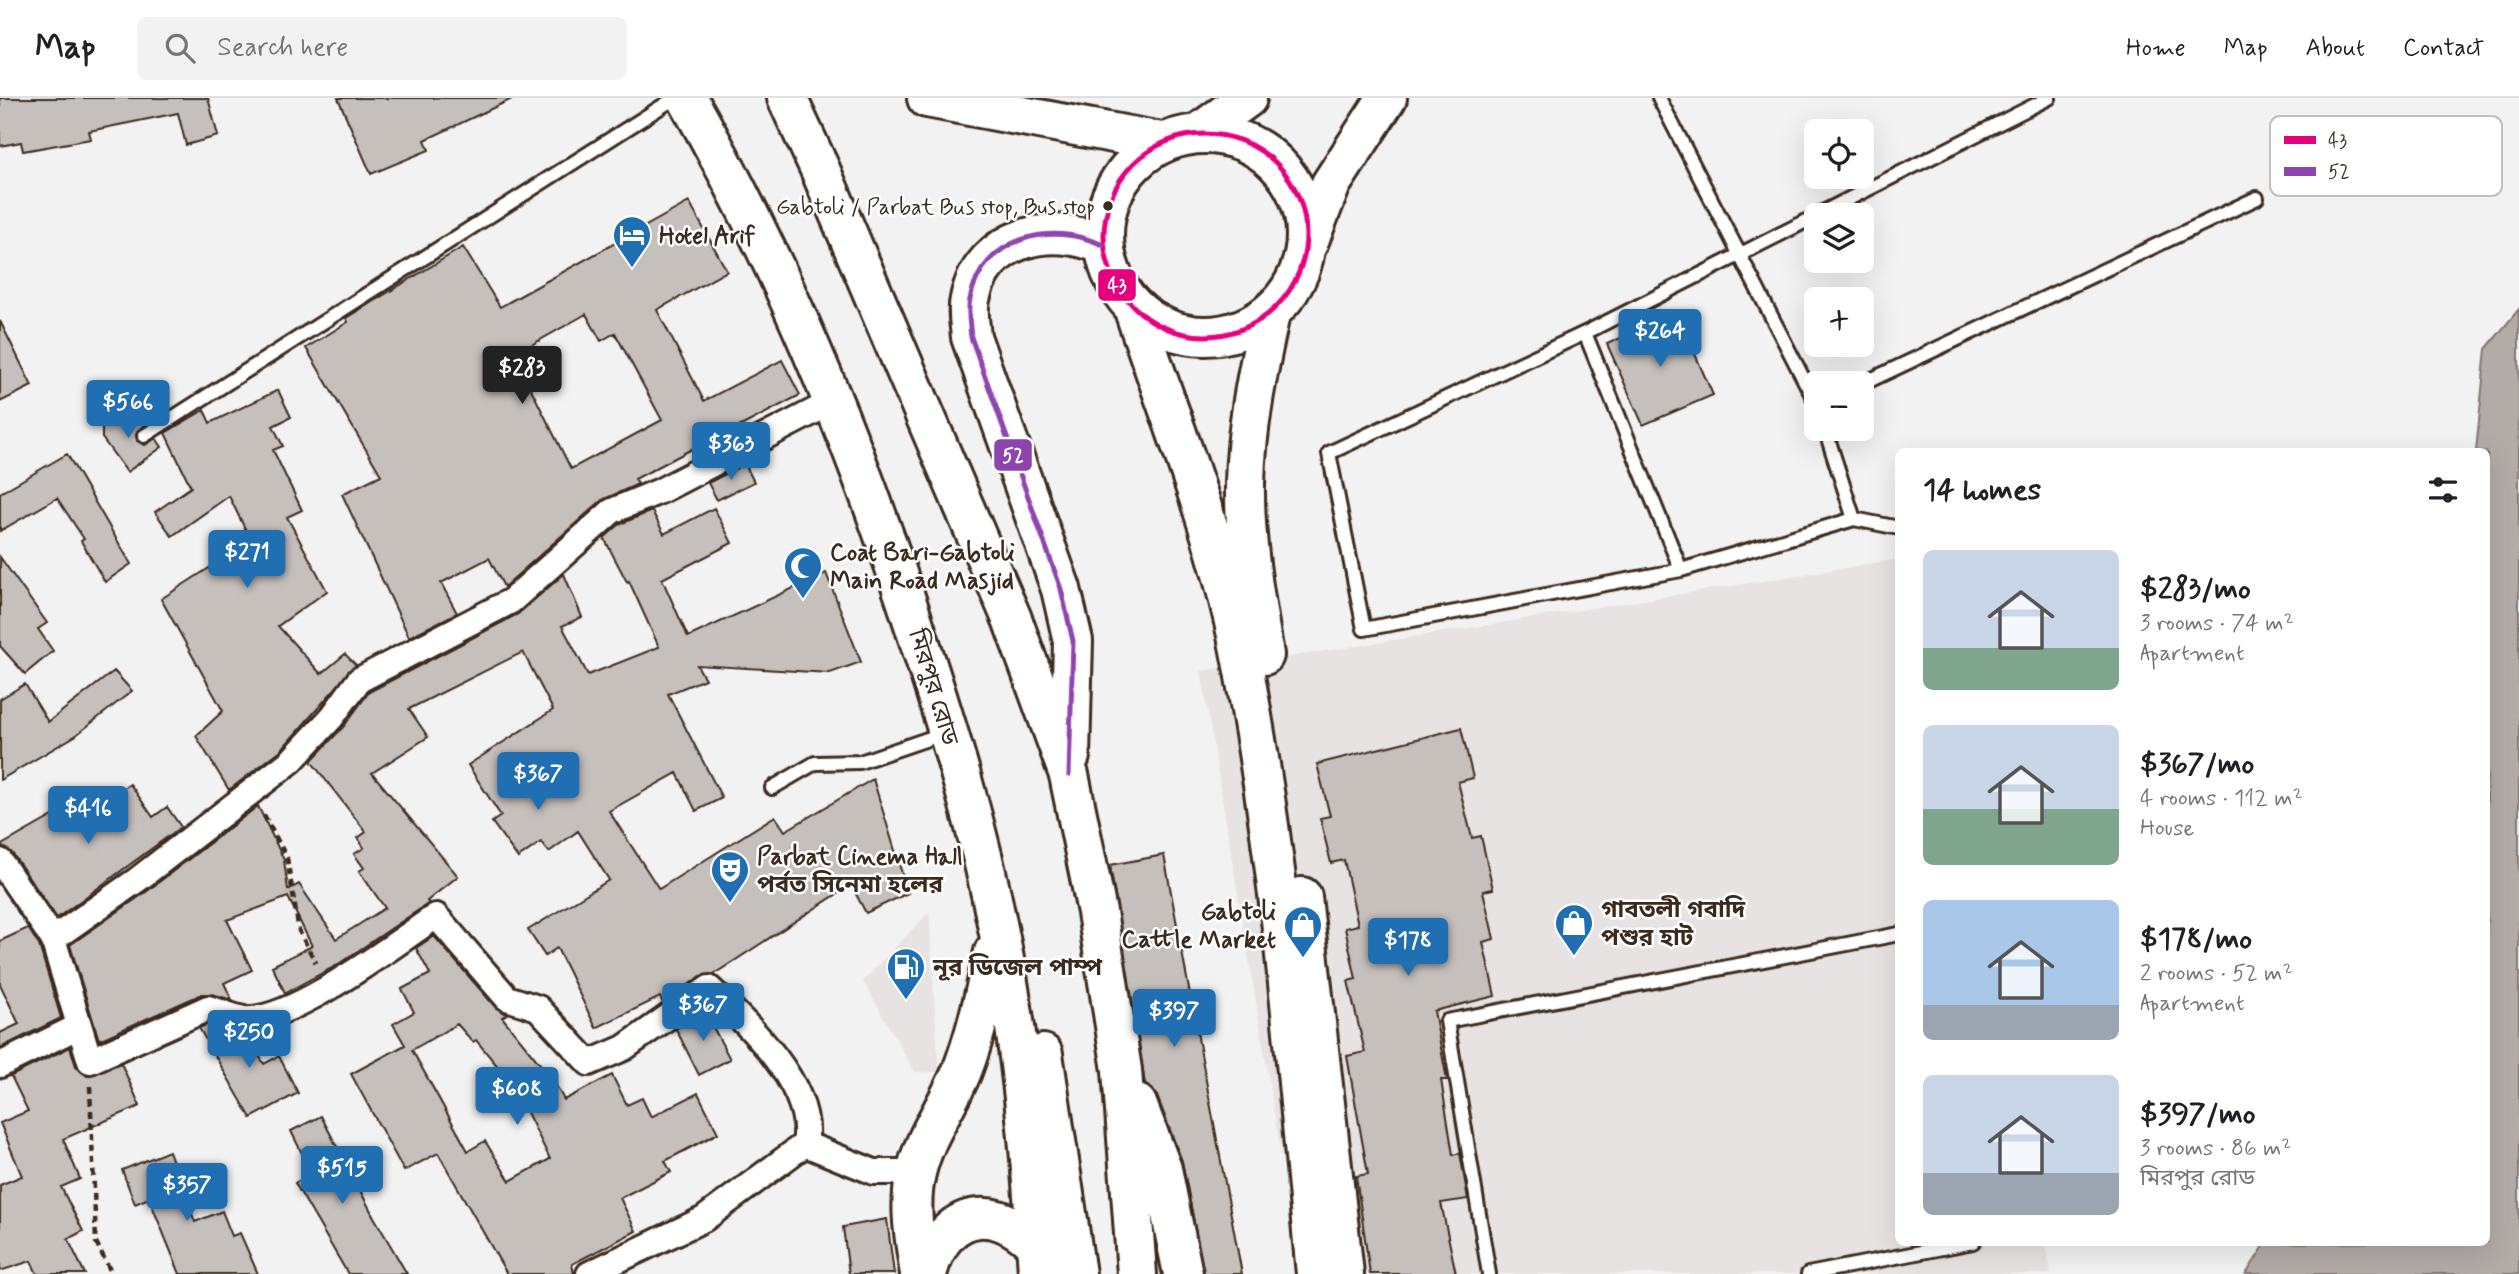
<!DOCTYPE html>
<meta charset="utf-8">
<style>
body{margin:0;font-family:Mynerve,"Noto Sans Bengali",sans-serif;background:#f2f2f2;color:#202124;height:100vh;display:flex;flex-direction:column;font-size:26px;white-space:nowrap}
*{box-sizing:border-box;margin:0}
p{font-size:23px;color:#757577}
.icon{flex:none;width:38px;height:38px;fill:none;stroke:currentColor;stroke-width:2;stroke-linecap:round;stroke-linejoin:round}
.map{position:relative;flex:1;overflow:hidden}
.panel{position:absolute;left:1895px;top:350px;width:595px;height:798px;display:flex;flex-direction:column;background:#fff;border-radius:10px;box-shadow:0 7px 28px #0002}
.panel>*{flex:none}
.tools{position:absolute;left:1804px;top:21px;display:grid;gap:14px}
.tools a{display:grid;place-items:center;width:70px;height:70px;border-radius:10px;background:#fff;box-shadow:0 7px 28px #0002;font-size:35px}
.price{position:absolute;translate:-50% -60px;padding:0 16px;border-radius:7px;background:#1f6fb2;color:#fff;font-size:23px;line-height:46px;filter:drop-shadow(0 2px 4px #0008)}
.price::after{content:'';position:absolute;left:50%;top:42px;width:21px;height:16px;margin-left:-10px;background:inherit;clip-path:polygon(0 0,100% 0,50% 100%)}
.price.on{background:#222;color:#fff}
ul{padding:0;list-style:none}
li{display:flex;align-items:center;gap:21px;height:175px;padding:0 28px}
li span{display:grid;place-items:center;flex:none;width:196px;height:140px;border-radius:10px;color:#555}
li>.icon{margin-inline-start:auto}
span .icon{width:84px;height:84px;fill:#fffc;stroke-width:1}
li b{font-size:30px}
h2{display:flex;justify-content:space-between;align-items:center;height:84px;padding:0 28px;font-size:30px}
header{display:flex;align-items:center;gap:42px;box-sizing:border-box;height:98px;padding:0 35px;background:#fff;border-bottom:2px solid #e0e0e0}
header strong{font-size:33px}
nav{display:flex;gap:38px;margin-inline-start:auto;font-size:24px}
.search{width:490px;height:63px;background:#f2f2f2;display:flex;align-items:center;gap:18px;box-sizing:border-box;padding:0 24px;border-radius:10px;color:#757577;font-size:26px}
.map>svg:first-child{display:block}
.built{fill:#e6e3e2}
.water{fill:#b2aba7;stroke:#827770;stroke-width:2}
.building{fill:#c6c0bd;stroke:#3b2a1e;stroke-width:2;fill-rule:evenodd}
.lines{fill:none;stroke-linecap:round;stroke-linejoin:round}
.lane-casing{stroke:#3b2a1e;stroke-width:18}
.street-casing{stroke:#3b2a1e;stroke-width:30}
.highway-casing{stroke:#3b2a1e;stroke-width:44}
.path{stroke:#3b2a1e;stroke-width:4.5;stroke-dasharray:7 5;stroke-linecap:butt}
.lane{stroke:#fff;stroke-width:12}
.street{stroke:#fff;stroke-width:24}
.highway{stroke:#fff;stroke-width:38}
.bus-1-casing{stroke:#fff;stroke-width:10}
.bus-2-casing{stroke:#fff;stroke-width:10}
.bus-1{stroke:#e5007d;stroke-width:5}
.bus-2{stroke:#8e44ad;stroke-width:5}
.bus-dot{fill:#3b2a1e;stroke:#fff;stroke-width:2.5}
.labels{text-anchor:middle;stroke-width:5;stroke-linejoin:round;paint-order:stroke}
.bus-label{font-size:22px;fill:#3b2a1e;stroke:#fff;text-anchor:end}
.poi-label{font-size:24px;font-weight:bold;fill:#3b2a1e;stroke:#fff;text-anchor:start}
.street-label{font-size:24px;fill:#3b2a1e;stroke:#fff}
.key{fill:#fff;stroke:#c4bfbc;stroke-width:2}
.key-label{font-size:19px;fill:#3b2a1e}
.line-badge{stroke:#fff;stroke-width:2.5}
.badge-label{font-size:19px;text-anchor:middle;font-weight:bold;fill:#fff}
</style>
<header>
<strong>Map</strong>
<div class="search"><svg class="icon" aria-label="search" viewBox="0 0 24 24"><circle cx="10" cy="10" r="6"/><path d="M15 15l6 6"/></svg>Search here</div>
<nav><a>Home</a><a>Map</a><a>About</a><a>Contact</a></nav>
</header>
<div class="map">
<svg width="2519" height="1176" viewBox="0 0 2519 1176">
<rect width="100%" height="100%" fill="#f3f2f2"/>
<filter id="ink" filterUnits="userSpaceOnUse"><feTurbulence type="fractalNoise" baseFrequency=".0143" numOctaves="2"/><feDisplacementMap in="SourceGraphic" scale="14" xChannelSelector="R" yChannelSelector="G"/><feConvolveMatrix kernelMatrix="1 2 1 2 8 2 1 2 1" color-interpolation-filters="sRGB"/></filter>
<g filter="url(#ink)">
<path class="built" d="M1899 461V1144L2046 1145 2051 1176H1301L1201 573Z
M929 814 939 974H915L863 883Z"/>
<path class="water" d="M2519 211V1176H2246L2266 1145 2487 1144V354L2476 353 2486 251Z"/>
<path class="building" d="M0 0H208L218 38 186 47 178 15 89 33 91 41 23 53 21 44 0 48Z
M338 0H514L425 42 429 52 371 76Z
M689 104 727 173 657 212 704 303 782 262 800 297 739 329 741 333 733 339 695 358 692 351 635 381 638 386 602 402 504 489 489 460 441 485 457 515 409 539 342 396 381 377 306 250 348 224 346 220 463 149 500 209ZM586 216 601 243 615 235 662 322 571 371 514 257Z
M1677 215 1713 297 1643 327 1607 246Z
M0 223 32 288 0 304Z
M278 292 291 319 273 328 283 348 273 352 302 412 287 419 327 493 278 528 321 576 345 556 356 567 281 652 229 692 196 638 223 613 161 501 251 443 229 398 172 438 155 414 191 389 165 335 204 312 210 325Z
M133 308 146 326 137 333V343L145 347 156 340 162 349 127 374 102 340V330Z
M67 356 131 466 105 484 81 443 84 441 57 400 0 433V395Z
M745 366 754 384 717 402 708 385Z
M714 410 732 445 662 481 688 539 826 475 861 564 830 575 697 567 705 581 668 596 722 700 696 713 677 675 609 713 659 791 775 718 785 733 873 681 908 795 866 815 851 787 714 876 701 878 663 905 660 899 596 930 557 850 545 858 528 832 609 782 578 733 549 754 541 744 518 760 492 724 501 718 468 667 553 612 523 554 409 611 428 639 372 675 458 778 427 803 429 805 334 869 285 895 272 868 312 848 288 799 227 822 252 872 224 885 232 902 212 896H202L99 942 70 847 146 794 258 708 284 762 288 792 299 786 336 841 385 810 359 773 364 770 354 756 364 750 358 740 366 734 311 663 344 628 369 594 518 516 564 476 582 519 562 528 588 577 659 549 629 483 627 484 604 440 620 426 652 413 664 436Z
M0 459 47 525 38 531 53 553 25 576 0 548Z
M114 573 132 593 75 638 0 682V601L25 586 48 624Z
M1461 630 1473 680 1458 684 1472 740 1481 738 1493 791 1483 793 1494 841 1483 844 1495 898 1434 913 1447 982H1441L1453 1057 1460 1055 1468 1101 1441 1105 1456 1176H1370L1356 1078 1368 1076 1347 958 1365 954 1348 883 1356 881 1345 830 1358 827 1344 762 1331 765 1320 720 1330 718 1317 666Z
M130 686 153 719 167 709 181 729 57 820 12 755 0 748 95 694 102 704Z
M1164 757 1242 1176H1204L1182 1063 1157 998 1145 986 1110 767Z
M28 830 39 847 61 920 0 950V935L19 926 0 886V843Z
M434 838 496 910 507 916 502 919 553 982 564 1002 612 977 627 1007 642 1000 651 1019 698 995 718 1035 665 1063 671 1074 620 1100 636 1133 572 1166 574 1176H507L438 1055 404 1073 351 976 405 947 393 926 414 914 402 891 430 876 416 850ZM457 926 473 944 476 942 514 988 550 1061 510 1083 485 1043 468 1053 412 952Z
M704 912 730 961 699 977 676 931Z
M209 926 246 936 264 966 279 958 298 995 251 1020 199 930Z
M70 949 76 968 87 978 121 965 140 1008 63 1041 80 1081 61 1089 83 1133 68 1141 85 1176H37L31 1163 0 1173V1087L22 1078 0 1025 28 1013 11 978Z
M321 1018 374 1119 407 1176H348L303 1099 295 1085 312 1076 291 1033Z
M169 1053 195 1124 222 1113 232 1138 240 1135 258 1176H180L149 1100 135 1106 122 1072Z
M887 1121 894 1176H849L843 1129Z"/>
<g class="lines">
<defs>
<path id="lane" d="M1659 0 1816 305
M1817 117 2049 0
M1816 118 1585 235 1329 355 1364 531 1681 472 1854 421 1899 430
M1585 235 1681 472
M1862 286 2257 100
M1825 331 1854 421
M144 338 675 0
M772 690 815 665 860 664 945 635
M1489 1176 1447 923 1899 836
M1808 1176 1973 1144"/>
<path id="street" d="M0 763 53 841 90 963 208 910C219 913 232 919 244 921 291 925 395 846 436 818L507 900 538 910 589 965 624 950 709 890C747 925 816 989 805 1046L874 1074H916
M53 841 137 782 291 663 332 619 359 582 511 503 612 413 660 393 834 303
M0 967 79 928
M589 1176 704 1121 805 1046"/>
<path id="highway" d="M687 0C785 172 859 354 919 542 950 637 979 732 998 830 1021 943 1032 1061 1038 1176
M787 0 819 69 1012 521 1069 677 1097 814 1122 972 1137 1176
M927 0 1161 44
M1199 35 1247 0
M1104 137a101 101 0 1 1 202 0a101 101 0 1 1-202 0Z
M1308 145 1331 86 1387 0
M1133 209C1170 320 1216 432 1239 547 1280 754 1296 966 1316 1176
M1264 557C1255 501 1244 443 1245 386 1246 328 1258 272 1270 216
M1070 658 1073 543 1061 491 971 239C970 227 967 213 970 201 983 138 1052 123 1103 147
M1302 799 1344 1176
M1043 956 1076 1176
M1137 1006 1162 1071 1183 1176
M920 1176C915 1142 908 1109 916 1075 924 1039 948 1007 962 973 977 934 985 894 994 854
M927 1176C946 1103 1006 1105 1047 1160"/>
</defs>
<use href="#lane" class="lane-casing"/>
<use href="#street" class="street-casing"/>
<use href="#highway" class="highway-casing"/>
<path class="path" d="M264 717 287 760 299 833 316 865
M90 988 96 1144 112 1176"/>
<use href="#lane" class="lane"/>
<use href="#street" class="street"/>
<use href="#highway" class="highway"/>
<defs>
<path id="bus-1" d="M1104 137a101 101 0 1 1 202 0a101 101 0 1 1-202 0Z"/>
<path id="bus-2" d="M1069 677 1073 543 1061 491 971 239C970 227 967 213 970 201 983 138 1052 123 1103 147"/>
</defs>
<use href="#bus-1" class="bus-1-casing"/>
<use href="#bus-2" class="bus-2-casing"/>
<use href="#bus-1" class="bus-1"/>
<use href="#bus-2" class="bus-2"/>
</g>
</g>
<defs>
<symbol id="hotel-pin" viewBox="-11 -11 22 30"><path d="M0 17L-7.5 6A9.5 9.5 0 1 1 7.5 6Z" fill="#1f6fb2" stroke="#fff"/><path d="M-6-4.5h1.5V1H6V5H4.5V3h-9V5H-6ZM-4 0a1.8 1.8 0 1 1 3.6 0ZM.5 0V-2.5h3Q6-2.5 6 0Z" fill="#fff"/></symbol>
<symbol id="mosque-pin" viewBox="-11 -11 22 30"><path d="M0 17L-7.5 6A9.5 9.5 0 1 1 7.5 6Z" fill="#1f6fb2" stroke="#fff"/><path d="M3.5-4.9A6 6 0 1 0 3.5 4.9A5 5 0 1 1 3.5-4.9Z" fill="#fff"/></symbol>
<symbol id="theatre-pin" viewBox="-11 -11 22 30"><path d="M0 17L-7.5 6A9.5 9.5 0 1 1 7.5 6Z" fill="#1f6fb2" stroke="#fff"/><path d="M-5-5.5Q0-4 5-5.5V0Q5 5 0 6Q-5 5-5 0ZM-3.3-2.5H-1v1.5H-3.3ZM1-2.5H3.3v1.5H1ZM-2.8 1Q0 5.5 2.8 1Z" fill="#fff"/></symbol>
<symbol id="shop-pin" viewBox="-11 -11 22 30"><path d="M0 17L-7.5 6A9.5 9.5 0 1 1 7.5 6Z" fill="#1f6fb2" stroke="#fff"/><path d="M-5-2.5h2.3a2.7 3.5 0 0 1 5.4 0H5L5.5 6h-11ZM-1.5-2.5h3a1.5 2.3 0 0 0-3 0Z" fill="#fff"/></symbol>
<symbol id="fuel-pin" viewBox="-11 -11 22 30"><path d="M0 17L-7.5 6A9.5 9.5 0 1 1 7.5 6Z" fill="#1f6fb2" stroke="#fff"/><path d="M-5.5-6h7V0h2V4h1.3V-2.5L3-4.5l.8-.8L6-3V5H2.5V1h-1V6h-7ZM-4.2-4.7v3.2H.2V-4.7Z" fill="#fff"/></symbol>
</defs>
<g fill-rule="evenodd">
<use href="#hotel-pin" x="610" y="115" width="44" height="60"/>
<use href="#mosque-pin" x="781" y="446" width="44" height="60"/>
<use href="#theatre-pin" x="708" y="750" width="44" height="60"/>
<use href="#shop-pin" x="1552" y="803" width="44" height="60"/>
<use href="#shop-pin" x="1281" y="805" width="44" height="60"/>
<use href="#fuel-pin" x="884" y="847" width="44" height="60"/>
</g>
<circle class="bus-dot" cx="1108" cy="108" r="6"/>
<g class="labels">
<g class="bus-label">
<text x="1095" y="116">Gabtoli / Parbat Bus stop, Bus stop</text>
</g>
<g class="poi-label">
<text x="659" y="145">Hotel Arif</text>
<text x="830" y="462">Coat Bari-Gabtoli<tspan x="830" dy="28">Main Road Masjid</tspan></text>
<text x="757" y="766">Parbat Cinema Hall<tspan x="757" dy="28">পর্বত সিনেমা হলের</tspan></text>
<text x="1601" y="819">গাবতলী গবাদি<tspan x="1601" dy="28">পশুর হাট</tspan></text>
<text x="1276" y="821" text-anchor="end">Gabtoli<tspan x="1276" dy="28">Cattle Market</tspan></text>
<text x="933" y="877">নূর ডিজেল পাম্প</text>
</g>
<g class="street-label">
<text transform="translate(934 589) rotate(73)" y="8">মিরপুর রোড</text>
</g>
</g>
<rect x="2270" y="18" width="232" height="80" rx="10" class="key"/>
<rect x="2284" y="38" width="32" height="8" fill="#e5007d"/>
<rect x="2284" y="69" width="32" height="9" fill="#8e44ad"/>
<g class="key-label">
<text x="2328" y="49">43</text>
<text x="2328" y="80">52</text>
</g>
<g class="line-badge">
<rect x="1097" y="170" width="40" height="34" rx="7" fill="#e5007d"/>
<rect x="993" y="340" width="40" height="34" rx="7" fill="#8e44ad"/>
</g>
<g class="badge-label">
<text x="1117" y="194">43</text>
<text x="1013" y="364">52</text>
</g>
</svg>
<div class="tools">
<a><svg class="icon" aria-label="locate" viewBox="0 0 24 24"><circle cx="12" cy="12" r="6"/><path d="M12 2v4M12 18v4M2 12h4M18 12h4"/></svg></a>
<a><svg class="icon" aria-label="layers" viewBox="0 0 24 24"><path d="M12 4l9 5-9 5-9-5zM3 14l9 5 9-5"/></svg></a>
<a>+</a>
<a>−</a>
</div>
<b class="price" style="left:1660px;top:271px">$264</b>
<b class="price on" style="left:522px;top:308px">$283</b>
<b class="price" style="left:128px;top:342px">$566</b>
<b class="price" style="left:731px;top:384px">$363</b>
<b class="price" style="left:247px;top:492px">$271</b>
<b class="price" style="left:538px;top:714px">$367</b>
<b class="price" style="left:88px;top:748px">$416</b>
<b class="price" style="left:1408px;top:880px">$178</b>
<b class="price" style="left:703px;top:945px">$367</b>
<b class="price" style="left:1174px;top:951px">$397</b>
<b class="price" style="left:249px;top:972px">$250</b>
<b class="price" style="left:517px;top:1029px">$608</b>
<b class="price" style="left:342px;top:1108px">$515</b>
<b class="price" style="left:187px;top:1125px">$357</b>
<section class="panel">
<h2>14 homes<svg class="icon" aria-label="filters" viewBox="0 0 24 24"><path d="M4 7h16M4 17h16"/><circle cx="9" cy="7" r="2"/><circle cx="15" cy="17" r="2"/></svg></h2>
<ul>
<li><span style="background:linear-gradient(#c9d6e8 70%,#7fa58c 0)"><svg class="icon" aria-label="home" viewBox="0 0 24 24"><path d="M3 11l9-7 9 7M6 9v11h12V9"/></svg></span><div><b>$283/mo</b><p>3 rooms · 74 m²</p><p>Apartment</p></div></li>
<li><span style="background:linear-gradient(#c9d6e8 60%,#7fa58c 0)"><svg class="icon" aria-label="home" viewBox="0 0 24 24"><path d="M3 11l9-7 9 7M6 9v11h12V9"/></svg></span><div><b>$367/mo</b><p>4 rooms · 112 m²</p><p>House</p></div></li>
<li><span style="background:linear-gradient(#a9c7e8 75%,#9aa5b1 0)"><svg class="icon" aria-label="home" viewBox="0 0 24 24"><path d="M3 11l9-7 9 7M6 9v11h12V9"/></svg></span><div><b>$178/mo</b><p>2 rooms · 52 m²</p><p>Apartment</p></div></li>
<li><span style="background:linear-gradient(#c9d6e8 70%,#9aa5b1 0)"><svg class="icon" aria-label="home" viewBox="0 0 24 24"><path d="M3 11l9-7 9 7M6 9v11h12V9"/></svg></span><div><b>$397/mo</b><p>3 rooms · 86 m²</p><p>মিরপুর রোড</p></div></li>
</ul>
</section>
</div>
